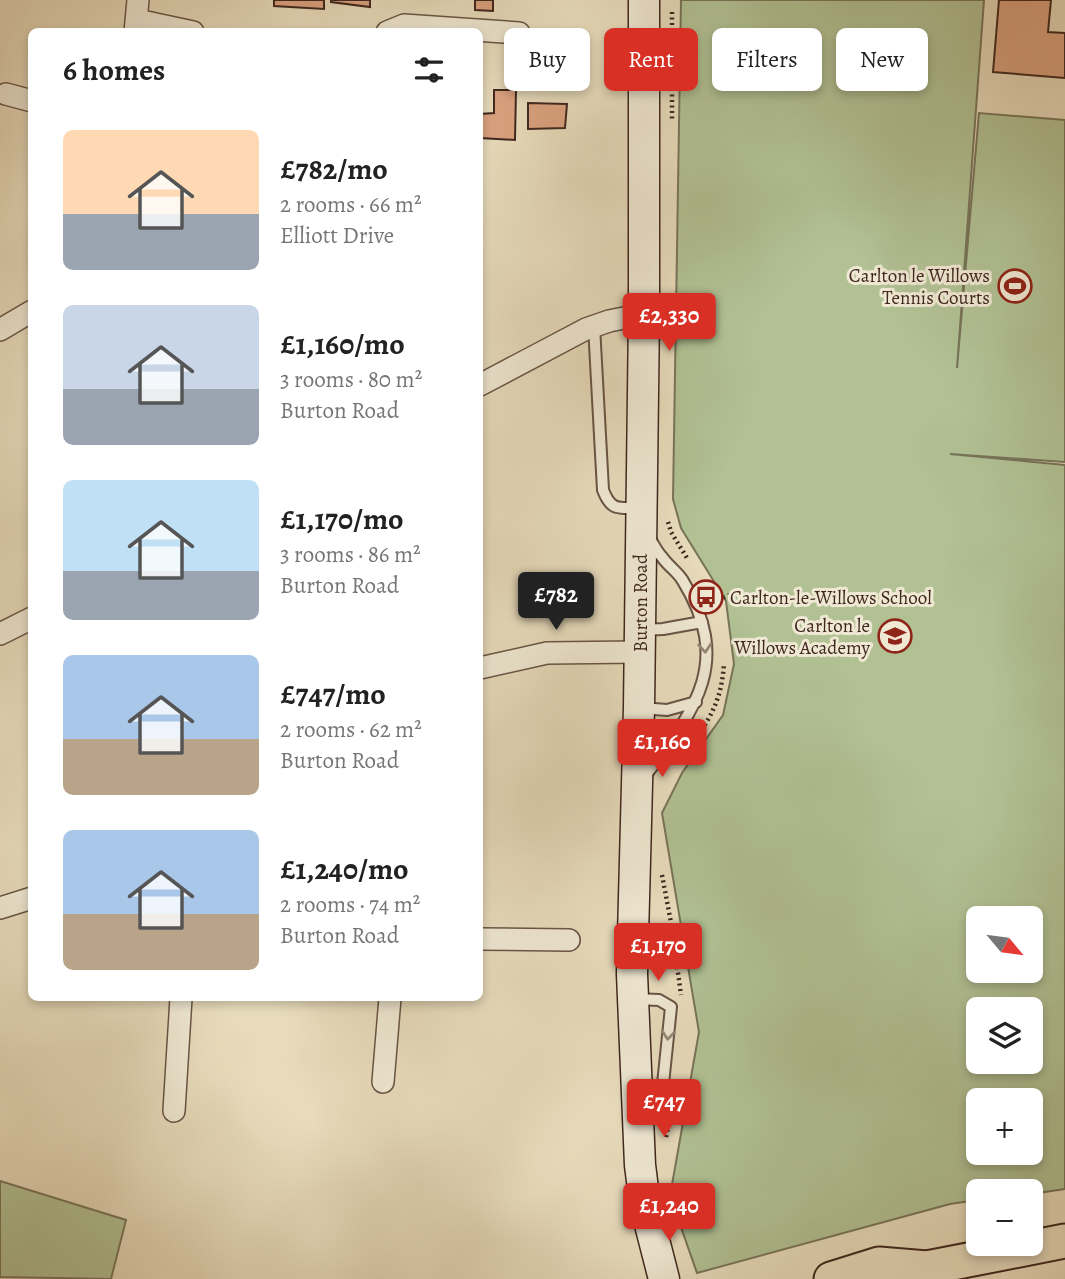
<!DOCTYPE html>
<meta charset="utf-8">
<style>
body{margin:0;font-family:Alegreya,serif;background:#f6f6f6;color:#222;height:100vh;display:flex;flex-direction:column;font-size:26px;white-space:nowrap}
*{box-sizing:border-box;margin:0}
p{font-size:23px;color:#767676}
.icon{flex:none;width:38px;height:38px;fill:none;stroke:currentColor;stroke-width:2;stroke-linecap:round;stroke-linejoin:round}
.map{position:relative;flex:1;overflow:hidden}
.sheet{position:absolute;left:28px;top:28px;width:455px;height:973px;display:flex;flex-direction:column;background:#fff;border-radius:10px;box-shadow:0 4px 10px #0003}
.sheet>*{flex:none}
.banner{position:absolute;left:504px;top:28px;width:455px;height:63px;display:flex;gap:14px}
.needle{width:46px;rotate:119deg}
.fabs{position:absolute;left:966px;top:906px;display:grid;gap:14px}
.fabs a{display:grid;place-items:center;width:77px;height:77px;border-radius:10px;background:#fff;box-shadow:0 4px 10px #0003;font-size:35px}
.price{position:absolute;translate:-50% -60px;padding:0 16px;border-radius:7px;background:#d93025;color:#fff;font-size:23px;line-height:46px;filter:drop-shadow(0 2px 4px #0008)}
.price::after{content:'';position:absolute;left:50%;top:42px;width:21px;height:16px;margin-left:-10px;background:inherit;clip-path:polygon(0 0,100% 0,50% 100%)}
.price.current{background:#222;color:#fff}
ul{padding:0;list-style:none}
li{display:flex;align-items:center;gap:21px;height:175px;padding:0 35px}
li span{display:grid;place-items:center;flex:none;width:196px;height:140px;border-radius:10px;color:#555}
li>.icon{margin-inline-start:auto}
span .icon{width:84px;height:84px;fill:#fffc;stroke-width:1}
li b{font-size:30px}
h2{display:flex;justify-content:space-between;align-items:center;height:84px;padding:0 35px;font-size:30px}
.tag{padding:0 24px;border-radius:10px;background:#fff;box-shadow:0 4px 10px #0003;font-size:24px;line-height:63px}
.tag.current{background:#d93025;color:#fff}
.map>svg:first-child{display:block}
.green{fill:#b1c194;stroke:#787459;stroke-width:2;fill-rule:evenodd}
.building{fill:#daa17f;stroke:#3f271e;stroke-width:2}
.lines{fill:none;stroke-linecap:round;stroke-linejoin:round}
.lane-casing{stroke:#695445;stroke-width:14}
.street-casing{stroke:#695445;stroke-width:24}
.secondary-casing{stroke:#3f271e;stroke-width:33}
.primary-casing{stroke:#3f271e;stroke-width:37}
.path{stroke:#3f271e;stroke-width:4.5;stroke-dasharray:2 3.5;stroke-linecap:butt}
.lane{stroke:#efe8d3;stroke-width:10}
.street{stroke:#efe8d3;stroke-width:21}
.secondary{stroke:#efe8d3;stroke-width:30}
.primary{stroke:#e7dbbb;stroke-width:33}
.oneway{stroke:#978878}
.labels{text-anchor:middle;stroke-width:6;stroke-linejoin:round;paint-order:stroke}
.poi-label{font-size:19px;fill:#3f271e;stroke:#efe8d3;text-anchor:end}
.street-label{font-size:19px;fill:#3f271e;stroke:#efe8d3}
</style>
<div class="map">
<svg width="1065" height="1279" viewBox="0 0 1065 1279">
<rect width="100%" height="100%" fill="#e7dbbb"/>
<filter id="stains"><feTurbulence type="fractalNoise" baseFrequency=".00286" numOctaves="4"/><feColorMatrix values="0 0 0 0 .2 0 0 0 0 .09 0 0 0 0 .02 0 0 0 .5 -.17"/></filter>
<radialGradient id="worn" r=".72"><stop offset=".6" stop-color="#630" stop-opacity="0"/><stop offset="1" stop-color="#630" stop-opacity=".3"/></radialGradient>
<path class="green" d="M681 0H984L957 368 979 113 1065 120V462L950 454 1065 465V1189L1031 1194V1192H978V1200L950 1204 697 1273 670 1196 699 1032 662 813 682 773 723 715 734 664 726 601 681 528 673 499ZM978 919H1031V971H978ZM978 1010H1031V1062H978ZM978 1101H1031V1153H978Z
M0 1181 126 1220 111 1279 0 1277Z"/>
<path class="building" d="M274 0H324V9L274 6Z
M331 0H370V7L331 2Z
M475 0H493V11L475 10Z
M999 0H1051L1048 32 1065 33V78L993 72Z
M494 90H516L515 140 480 138V114L494 113Z
M528 103 567 104 565 128 528 129Z"/>
<g class="lines">
<defs>
<path id="lane" d="M594 326 603 490C611 511 618 508 638 508
M642 630 663 629 702 622
M641 708 667 710 696 702
M645 776C695 710 733 663 683 581 678 572 668 566 662 557 657 552 654 545 650 539
M635 999 659 1000 671 1007 663 1084 655 1099 643 1111"/>
<path id="street" d="M137 20 193 32
M135 32 138 0
M387 32 404 25 519 33
M6 94 32 101
M0 330 32 311
M480 385 586 329 609 321 644 314
M0 634 32 618
M480 668 547 653 639 652
M0 908 32 898
M480 939 569 940
M383 1082 390 998
M174 1111 181 998"/>
<path id="secondary" d="M644 0V314L639 708 632 974 640 1165 645 1205 664 1279"/>
<path id="primary" d="M831 1279 879 1264 927 1268 1065 1241"/>
</defs>
<use href="#lane" class="lane-casing"/>
<use href="#street" class="street-casing"/>
<use href="#secondary" class="secondary-casing"/>
<use href="#primary" class="primary-casing"/>
<path class="path" d="M672 12V119
M668 522 671 532 687 558
M713 602 739 591
M692 743C712 717 722 697 724 663
M662 875 672 928 681 995
M666 1137 673 1101"/>
<use href="#lane" class="lane"/>
<use href="#street" class="street"/>
<use href="#secondary" class="secondary"/>
<use href="#primary" class="primary"/>
</g>
<defs><path id="oneway-chevron" d="M-2-3.5L2.5 0L-2 3.5" fill="none" stroke-width="1.6" stroke-linecap="round" stroke-linejoin="round" transform="scale(1.75)"/></defs>
<g class="oneway">
<use href="#oneway-chevron" transform="translate(705 648) rotate(85)"/>
<use href="#oneway-chevron" transform="translate(668 1035) rotate(96)"/>
</g>
<defs>
<symbol id="stadium-ring" viewBox="-11 -11 22 22"><circle r="9.5" fill="#efe8d3" stroke="#8f2418" stroke-width="1.5"/><path d="M0-5a6.5 5 0 1 0 0 10a6.5 5 0 1 0 0-10ZM-3.5-1.8h7v3.6h-7Z" fill="#8f2418"/></symbol>
<symbol id="bus-ring" viewBox="-11 -11 22 22"><circle r="9.5" fill="#efe8d3" stroke="#8f2418" stroke-width="1.5"/><path d="M-5-6H5V4H4V6H2V4H-2V6H-4V4H-5ZM-3.5-4V0h7V-4ZM-3.5 1.2v1.5H-2V1.2ZM2 1.2v1.5H3.5V1.2Z" fill="#8f2418"/></symbol>
<symbol id="school-ring" viewBox="-11 -11 22 22"><circle r="9.5" fill="#efe8d3" stroke="#8f2418" stroke-width="1.5"/><path d="M0-5L7-2L0 1L-7-2ZM-4 1L0 2.5L4 1V4Q0 6-4 4Z" fill="#8f2418"/></symbol>
</defs>
<g fill-rule="evenodd">
<use href="#stadium-ring" x="996" y="267" width="38" height="38"/>
<use href="#bus-ring" x="687" y="578" width="38" height="38"/>
<use href="#school-ring" x="876" y="617" width="38" height="38"/>
</g>
<g class="labels">
<g class="poi-label">
<text x="990" y="282">Carlton le Willows<tspan x="990" dy="22">Tennis Courts</tspan></text>
<text x="730" y="604" text-anchor="start">Carlton-le-Willows School</text>
<text x="870" y="632">Carlton le<tspan x="870" dy="22">Willows Academy</tspan></text>
</g>
<g class="street-label">
<text transform="translate(640 603) rotate(-90)" y="7">Burton Road</text>
</g>
</g>
<rect width="100%" height="100%" filter="url(#stains)"/>
<rect width="100%" height="100%" fill="url(#worn)"/>
</svg>
<div class="fabs">
<a><svg class="needle" viewBox="-14 -14 28 28"><path d="M0-13l5 13h-10z" fill="#e53935"/><path d="M0 13l5-13h-10z" fill="#767676"/></svg></a>
<a><svg class="icon" aria-label="layers" viewBox="0 0 24 24"><path d="M12 4l9 5-9 5-9-5zM3 14l9 5 9-5"/></svg></a>
<a>+</a>
<a>−</a>
</div>
<b class="price" style="left:669px;top:353px">£2,330</b>
<b class="price current" style="left:556px;top:632px">£782</b>
<b class="price" style="left:662px;top:779px">£1,160</b>
<b class="price" style="left:658px;top:983px">£1,170</b>
<b class="price" style="left:664px;top:1139px">£747</b>
<b class="price" style="left:669px;top:1243px">£1,240</b>
<div class="banner">
<a class="tag">Buy</a>
<a class="tag current">Rent</a>
<a class="tag">Filters</a>
<a class="tag">New</a>
</div>
<section class="sheet">
<h2>6 homes<svg class="icon" aria-label="filters" viewBox="0 0 24 24"><path d="M4 7h16M4 17h16"/><circle cx="9" cy="7" r="2"/><circle cx="15" cy="17" r="2"/></svg></h2>
<ul>
<li><span style="background:linear-gradient(#ffd9b3 60%,#9aa5b1 0)"><svg class="icon" aria-label="home" viewBox="0 0 24 24"><path d="M3 11l9-7 9 7M6 9v11h12V9"/></svg></span><div><b>£782/mo</b><p>2 rooms · 66 m²</p><p>Elliott Drive</p></div></li>
<li><span style="background:linear-gradient(#c9d6e8 60%,#9aa5b1 0)"><svg class="icon" aria-label="home" viewBox="0 0 24 24"><path d="M3 11l9-7 9 7M6 9v11h12V9"/></svg></span><div><b>£1,160/mo</b><p>3 rooms · 80 m²</p><p>Burton Road</p></div></li>
<li><span style="background:linear-gradient(#bfe0f5 65%,#9aa5b1 0)"><svg class="icon" aria-label="home" viewBox="0 0 24 24"><path d="M3 11l9-7 9 7M6 9v11h12V9"/></svg></span><div><b>£1,170/mo</b><p>3 rooms · 86 m²</p><p>Burton Road</p></div></li>
<li><span style="background:linear-gradient(#a9c7e8 60%,#b9a48a 0)"><svg class="icon" aria-label="home" viewBox="0 0 24 24"><path d="M3 11l9-7 9 7M6 9v11h12V9"/></svg></span><div><b>£747/mo</b><p>2 rooms · 62 m²</p><p>Burton Road</p></div></li>
<li><span style="background:linear-gradient(#a9c7e8 60%,#b9a48a 0)"><svg class="icon" aria-label="home" viewBox="0 0 24 24"><path d="M3 11l9-7 9 7M6 9v11h12V9"/></svg></span><div><b>£1,240/mo</b><p>2 rooms · 74 m²</p><p>Burton Road</p></div></li>
</ul>
</section>
</div>
